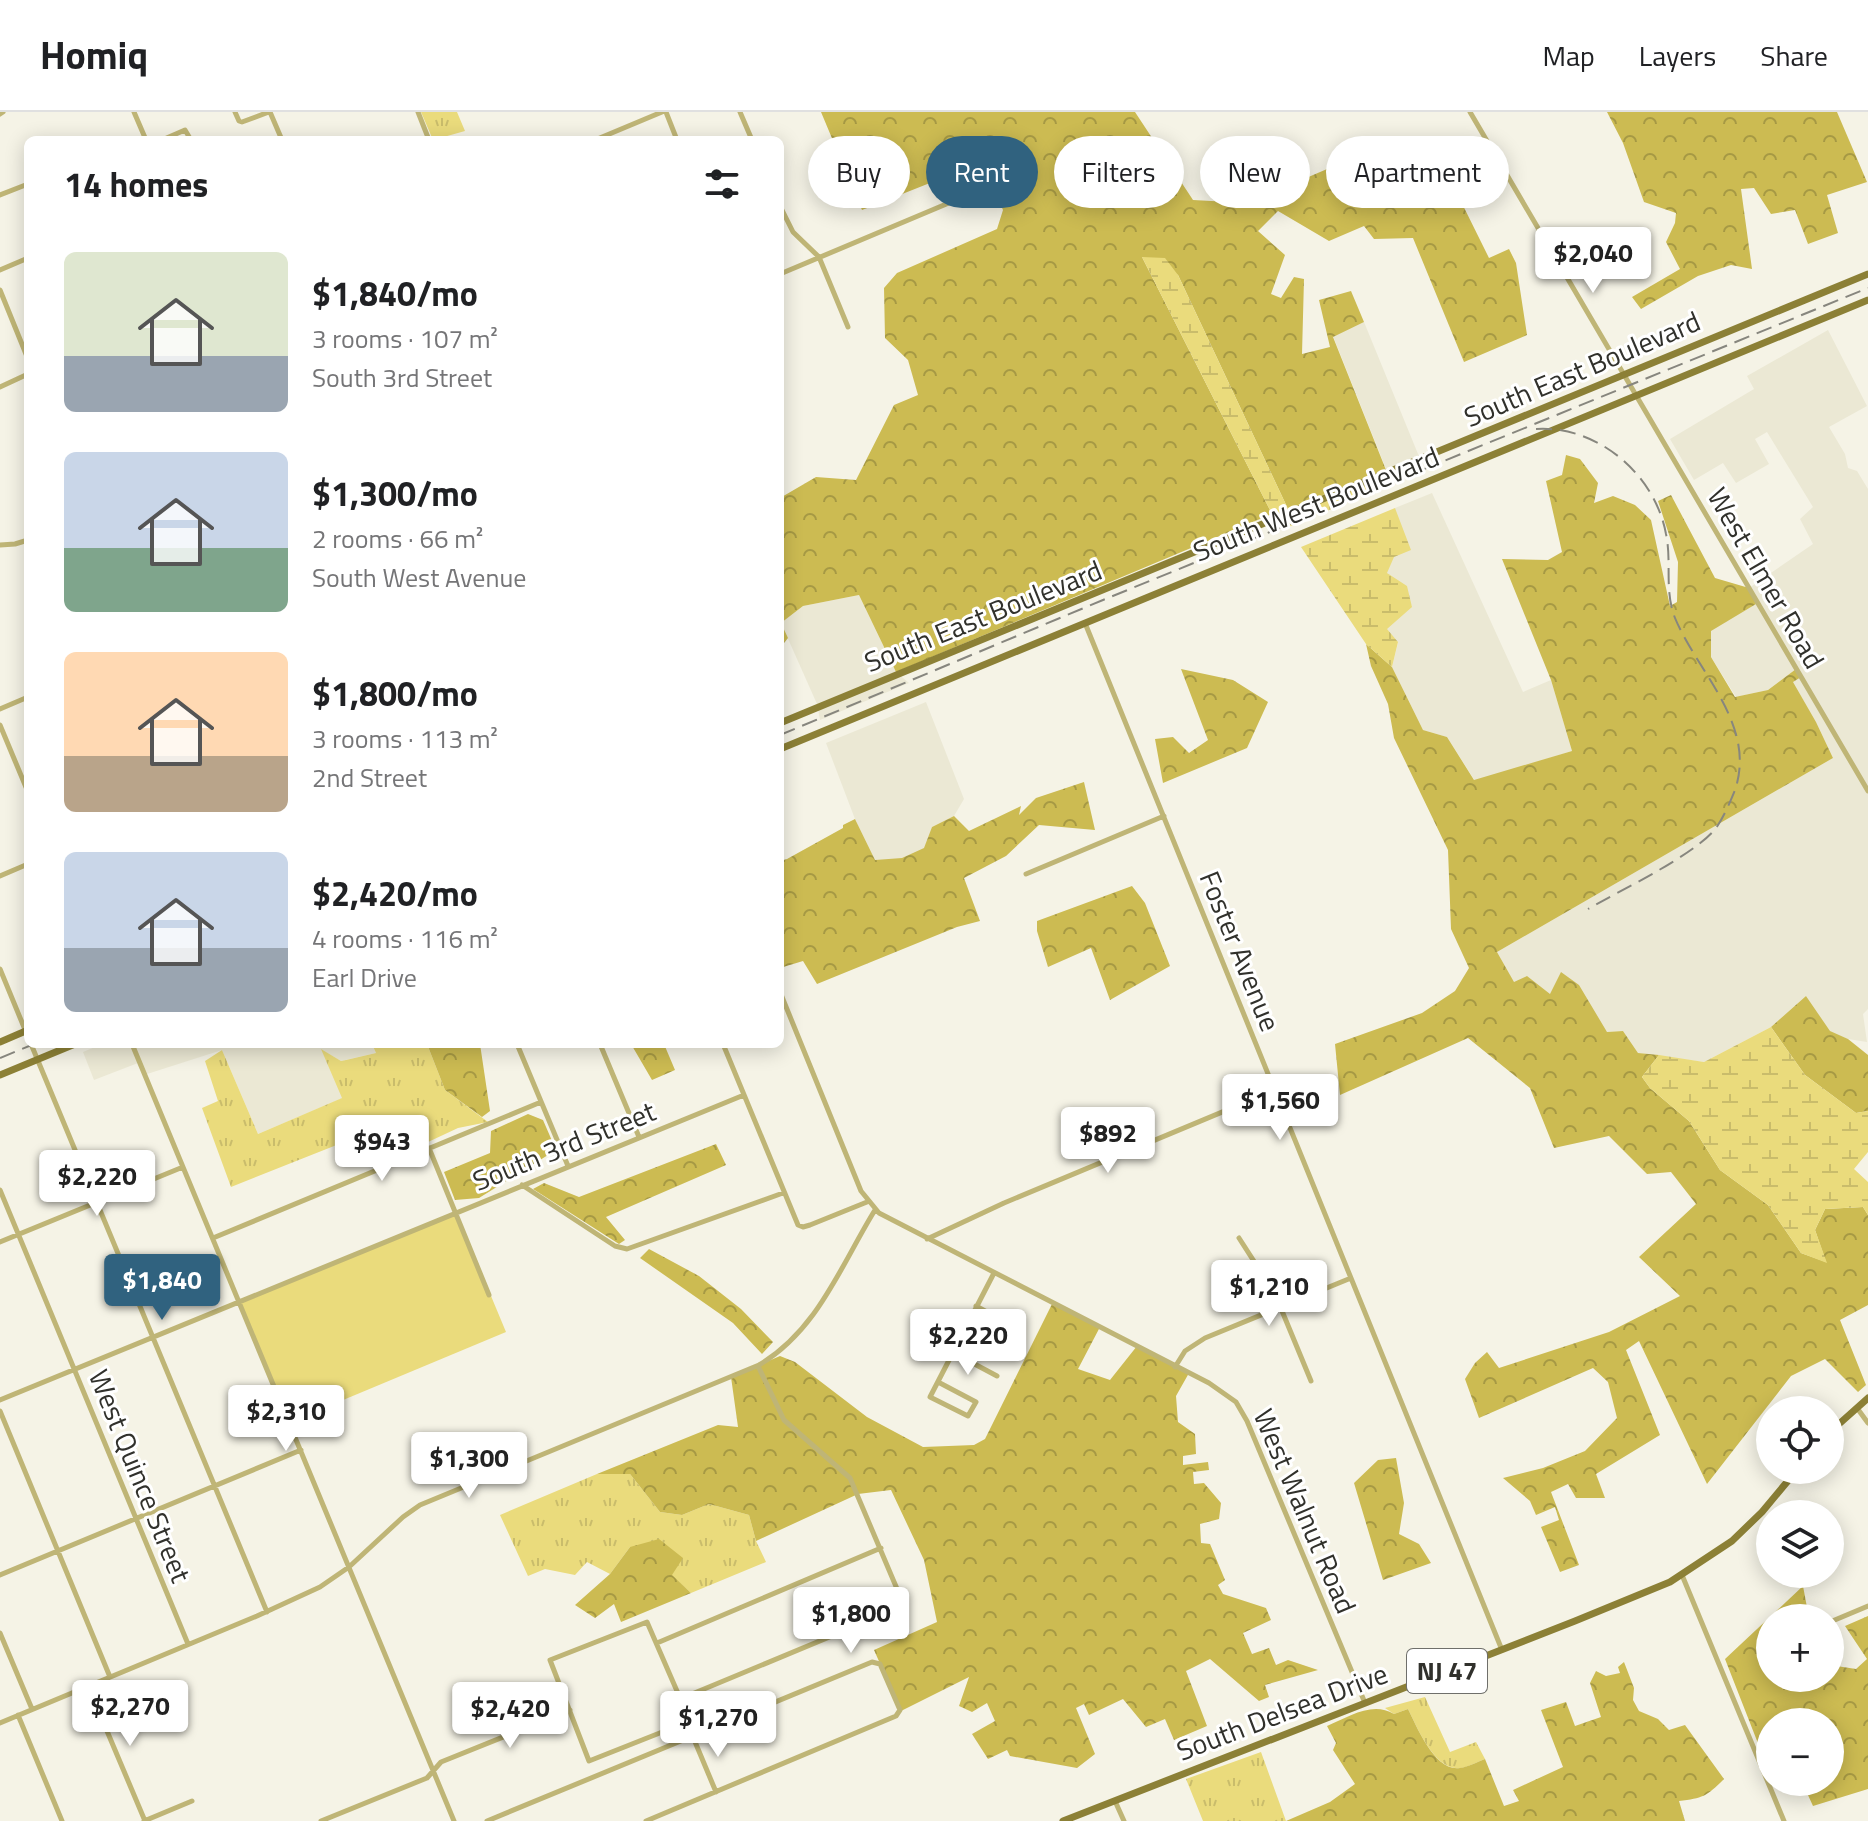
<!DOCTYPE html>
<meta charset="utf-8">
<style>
body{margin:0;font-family:"Titillium Web",sans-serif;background:#f2f2f2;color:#202124;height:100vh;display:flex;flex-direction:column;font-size:30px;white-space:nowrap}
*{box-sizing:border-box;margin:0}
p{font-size:26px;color:#757577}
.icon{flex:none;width:44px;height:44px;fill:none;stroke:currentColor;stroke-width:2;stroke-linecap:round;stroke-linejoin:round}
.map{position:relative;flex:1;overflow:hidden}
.panel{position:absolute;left:24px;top:24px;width:760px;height:912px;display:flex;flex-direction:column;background:#fff;border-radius:12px;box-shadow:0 4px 20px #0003}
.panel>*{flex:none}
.hud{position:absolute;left:808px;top:24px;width:760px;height:72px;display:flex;gap:16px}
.fabs{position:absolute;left:1756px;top:1284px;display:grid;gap:16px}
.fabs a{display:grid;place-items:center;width:88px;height:88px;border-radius:50%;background:#fff;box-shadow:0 4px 20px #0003;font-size:40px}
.price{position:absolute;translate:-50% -68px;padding:0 18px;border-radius:8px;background:#fff;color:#222;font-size:26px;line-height:52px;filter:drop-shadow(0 2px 4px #0008)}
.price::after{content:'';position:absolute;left:50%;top:48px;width:24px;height:18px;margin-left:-12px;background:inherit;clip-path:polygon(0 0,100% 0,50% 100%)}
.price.selected{background:#30627f;color:#fff}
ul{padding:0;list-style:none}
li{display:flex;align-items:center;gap:24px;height:200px;padding:0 40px}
li span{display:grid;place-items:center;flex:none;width:224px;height:160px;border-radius:12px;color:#555}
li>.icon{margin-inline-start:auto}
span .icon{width:96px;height:96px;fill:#fffc;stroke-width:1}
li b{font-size:34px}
h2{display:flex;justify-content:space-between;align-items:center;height:96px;padding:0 40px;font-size:34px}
.pill{padding:0 28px;border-radius:36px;background:#fff;box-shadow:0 4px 20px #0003;font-size:28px;line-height:72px}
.pill.selected{background:#30627f;color:#fff}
header{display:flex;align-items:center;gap:48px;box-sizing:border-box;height:112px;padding:0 40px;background:#fff;border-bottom:2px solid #e0e0e0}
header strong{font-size:38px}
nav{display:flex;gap:44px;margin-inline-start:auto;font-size:28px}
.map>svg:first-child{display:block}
.built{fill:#ebe8d4}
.grass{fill:url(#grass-tufts)}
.forest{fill:url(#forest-crowns)}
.wetland{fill:url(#wetland-marsh)}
.park{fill:#eadb7c}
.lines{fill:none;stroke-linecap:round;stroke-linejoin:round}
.minor{stroke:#bfb576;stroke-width:5}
.major{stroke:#8c8036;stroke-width:7}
.rail{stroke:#87867e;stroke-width:2;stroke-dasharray:16 8;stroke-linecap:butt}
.labels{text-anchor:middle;stroke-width:6;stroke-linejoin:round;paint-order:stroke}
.shield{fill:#fff;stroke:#6f6f6b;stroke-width:2}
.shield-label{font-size:26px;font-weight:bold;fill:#31312c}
.street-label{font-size:28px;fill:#31312c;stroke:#fff}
</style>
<header>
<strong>Homiq</strong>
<nav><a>Map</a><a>Layers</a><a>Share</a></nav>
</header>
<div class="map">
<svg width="1868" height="1709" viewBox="0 0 1868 1709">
<defs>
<pattern id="grass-tufts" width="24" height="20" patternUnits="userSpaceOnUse" patternTransform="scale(2)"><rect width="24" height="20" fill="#eadb7c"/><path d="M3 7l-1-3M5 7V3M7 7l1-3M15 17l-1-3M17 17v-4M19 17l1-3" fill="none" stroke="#c9bc6b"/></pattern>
<pattern id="forest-crowns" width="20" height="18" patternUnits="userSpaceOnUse" patternTransform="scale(2)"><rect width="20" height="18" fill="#ccbb52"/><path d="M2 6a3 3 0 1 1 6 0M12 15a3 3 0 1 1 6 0" fill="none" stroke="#a69944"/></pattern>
<pattern id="wetland-marsh" width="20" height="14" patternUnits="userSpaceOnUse" patternTransform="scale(2)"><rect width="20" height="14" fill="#eadb7c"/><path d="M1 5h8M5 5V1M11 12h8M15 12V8" fill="none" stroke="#c9bc6b"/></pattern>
</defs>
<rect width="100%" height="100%" fill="#f5f3e6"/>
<path class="built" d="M1364 210 1425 359 1389 373 1386 357 1333 224Z
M1828 218 1867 294 1829 315 1845 342 1848 356 1857 359 1868 377V897L1863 902 1867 930 1848 927 1830 920 1806 884 1771 915 1704 950 1638 941 1623 919 1607 920 1551 883 1514 871 1497 840 1833 646 1816 610 1792 569 1796 557 1768 578 1736 585 1711 545 1710 518 1756 492 1749 476 1813 432 1800 407 1813 395 1767 320 1755 327 1769 352 1736 371 1723 351 1694 368 1670 327 1754 277 1747 264Z
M1432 381 1523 580 1551 568 1572 639 1475 669 1447 625 1423 618 1392 555 1398 531 1386 517 1412 494 1387 461 1395 396Z
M859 483 896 560 909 571 820 608 817 592 781 511 803 494Z
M926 590 964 687 954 704 932 715 925 736 880 759 855 707 826 631Z
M102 932H372L376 941 341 949 322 938 343 986 258 1022 222 938 144 963 138 951 94 968 83 940Z"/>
<path class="grass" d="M421 0H457L465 19 433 28Z
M372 932H427L445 978 488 1010 458 1016 396 1045 382 1015 231 1075 202 996 218 989 205 949 222 938 258 1022 342 986 321 937 341 949 346 948 376 941Z
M597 1362H630L660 1400 682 1403 709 1392 749 1403 756 1429 766 1450 691 1481 671 1463 630 1435 610 1462 587 1450 575 1463 545 1457 528 1464 500 1403Z
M1425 1585 1450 1640 1476 1630 1485 1647C1477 1650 1468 1655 1461 1656 1435 1660 1417 1615 1408 1597L1394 1602 1385 1596Z
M1261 1640 1286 1709H1203L1186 1667Z"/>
<path class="forest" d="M821 0H1135L1193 88 1248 91 1376 36 1387 63 1440 47 1489 146 1509 137 1516 151 1527 223 1464 250 1413 126 1374 127 1364 114 1329 129 1278 99 1258 119 1285 143 1271 182 1281 186 1294 165 1304 167 1302 242 1330 235 1319 188 1351 179 1364 210 1333 225 1386 358 1288 397 1178 163 1142 145 1272 402 896 560 859 483 803 494 781 511 788 526 780 536V386L816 365 856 368 894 293 918 283 908 248 885 226 884 176 897 161 997 117 1003 98 984 56 957 48 945 32 933 44 940 67 862 98Z
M1607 0H1837L1867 70 1827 83 1838 121 1808 132 1795 98 1771 102 1754 76 1741 77 1752 157 1731 153 1698 164 1641 197 1632 185 1680 157 1666 130 1675 111 1676 101 1644 90 1623 31Z
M1566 343 1580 347 1598 371 1594 391 1613 384 1635 393 1651 408 1670 494 1677 490 1678 450 1658 389 1671 383 1715 466 1749 476 1756 492 1711 519V545L1735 585 1768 578 1796 557 1801 565 1793 570 1816 610 1833 646 1497 840 1514 870 1527 864 1550 882 1561 860 1579 873 1607 920 1623 919 1638 941 1659 943 1642 965 1650 976 1689 1009 1720 1058 1768 1093 1801 1141 1826 1150 1815 1118 1825 1097 1863 1095 1868 1103V1193L1840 1208 1866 1273 1858 1280 1825 1247 1791 1264 1707 1372 1639 1229 1626 1238 1660 1323 1596 1362 1605 1386H1576L1568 1372 1551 1380 1579 1453 1560 1460 1541 1415 1559 1408 1555 1395 1536 1403 1530 1389 1503 1366 1543 1356 1585 1339 1617 1306 1608 1270 1593 1256 1479 1306 1465 1267 1475 1251 1487 1240 1499 1256 1609 1220 1680 1184 1639 1145 1696 1092 1671 1060 1647 1062 1609 1024 1554 1036 1530 976 1468 926 1340 983 1335 932 1422 901 1455 879 1469 856 1451 817 1448 738 1394 626 1388 592 1371 554 1366 532 1392 555 1423 618 1447 625 1474 668 1572 639 1551 568 1502 447 1548 448 1562 440 1546 369 1562 363Z
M1181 557 1233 568 1268 590 1247 636 1163 671 1155 627 1173 625 1189 641 1208 628Z
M1084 670 1095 718 1039 713 1006 744 964 766 980 809 957 815 817 872 803 849 780 856V749L787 747 843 716V713L855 707 875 748 902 746 924 736 932 715 954 704 969 719 1021 694 1019 703 1036 686Z
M1132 774 1145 791 1170 854 1110 888 1091 836 1048 855 1037 819V809Z
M1806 884 1830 919 1848 927 1868 943V999L1856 1001 1805 963 1771 915Z
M427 932H480L490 999 482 1005 445 978Z
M631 932H664L675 958 652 968Z
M528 1002 543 1008 556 1038 479 1086 455 1088 444 1060 490 1041 491 1019Z
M716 1032 726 1053 606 1105 625 1128 619 1132 533 1077 544 1071 579 1085Z
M649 1137 699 1164 741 1197 773 1230 762 1242 733 1211 640 1146Z
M1053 1190 1100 1215 1078 1257 1110 1268 1137 1234 1189 1261 1176 1284 1178 1310 1195 1322 1196 1342 1183 1344V1353L1208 1350 1209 1358 1193 1360 1194 1372 1204 1371 1221 1391 1219 1407 1200 1412 1201 1431 1210 1432 1225 1468 1218 1473 1223 1482 1266 1496 1271 1508 1243 1521 1252 1542 1269 1536 1276 1553 1288 1548 1318 1558 1265 1573 1269 1585 1259 1589 1210 1547 1186 1559 1207 1614 1174 1628 1165 1607 1146 1615 1123 1587 1089 1603 1084 1592 1076 1596 1095 1642 1077 1656 1010 1644 1007 1638 988 1647 972 1622 995 1609 987 1591 972 1600 959 1594 969 1565 901 1599 874 1538 937 1510 924 1448 891 1378 858 1382 756 1429 749 1403 709 1392 682 1403 660 1400 630 1362H597L718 1313 738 1315 731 1265 780 1244 795 1250 867 1305 923 1335 974 1333 985 1327Z
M1396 1346 1404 1391 1399 1422 1419 1432 1431 1451 1383 1468 1354 1371 1378 1348Z
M659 1427 683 1446 672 1463 691 1481 621 1510 614 1492 595 1506 575 1493 610 1462 630 1435Z
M1803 1474 1809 1506H1770V1566H1830V1553L1856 1557 1867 1547 1845 1514 1868 1504V1677L1813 1694 1802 1670H1830V1610H1770V1662L1725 1547Z
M1624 1550 1634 1576 1633 1588 1639 1599 1658 1607 1669 1618 1685 1613 1724 1667C1706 1685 1703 1686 1679 1689L1685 1709H1286L1330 1690 1355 1672 1333 1638 1336 1631 1327 1614C1349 1605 1372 1589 1394 1602L1408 1597C1417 1615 1435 1660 1460 1656 1468 1655 1477 1650 1485 1647L1504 1694 1519 1689 1513 1678 1563 1655 1541 1598 1566 1590 1575 1614 1601 1605 1590 1571 1596 1559 1606 1564 1620 1561 1618 1555Z"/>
<path class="wetland" d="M1142 145 1165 146 1178 163 1288 397 1386 358 1389 373 1286 416 1272 402Z
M1395 396 1411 438 1394 445 1387 461 1407 474 1412 495 1387 517 1398 530 1392 555 1366 532 1301 435Z
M1771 915 1805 963 1856 1001 1868 999V1040L1854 1057 1868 1070V1103L1863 1095 1825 1097 1815 1118 1827 1151 1801 1141 1768 1093 1720 1058 1689 1009 1650 976 1642 965 1659 943 1704 950Z"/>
<path class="park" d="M456 1100 506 1220 288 1311 238 1190Z"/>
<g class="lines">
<path class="minor" d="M134 0 146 28
M235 0 239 9 242 10 269 0
M270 0 282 28
M418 0 429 28
M666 0 677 28
M740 0 752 28
M1470 0 1868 679
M0 2 3 0
M162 28 185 18 191 28
M595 28 662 0
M0 83 28 72
M780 94 793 120 819 145 848 215
M0 158 28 146
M780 162 963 85
M0 178 28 247
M0 275 28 262
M0 433 15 432 28 428
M1085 511 1502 1538
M0 597 28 585
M0 613 28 680
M1026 762 1164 704
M0 764 28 752
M0 857 28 925
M780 880 861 1079 879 1101 1209 1271 1236 1290 1247 1309 1365 1591
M31 932 267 1500
M132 932 454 1709
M517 932 568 1054
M600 932 639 1025
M723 932 798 1113 803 1115 810 1113 867 1090
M429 1036 489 1183
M522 1073 615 1134 627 1137 783 1081
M0 1078 188 1532
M213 1126 541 990
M1239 1126 1275 1182 1311 1269
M927 1127 1004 1091 1275 978
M0 1130 183 1055
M968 1211 1006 1230 1014 1215 976 1194
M952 1240 997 1264
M1175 1255 1185 1239 1205 1226 1351 1166
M938 1270 976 1290 968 1304 930 1285 994 1161
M0 1288 744 983
M1857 1296 1868 1311
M0 1299 110 1565
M0 1463 301 1338
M1682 1463 1784 1709
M647 1510 690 1609 589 1649 550 1548Z
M1830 1510 1868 1494
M0 1521 32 1597
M657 1531 881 1436
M88 1574 145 1709
M680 1587 899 1496 903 1491 850 1366 784 1308 758 1254
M18 1603 62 1709
M0 1611 257 1504 320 1475 349 1455 403 1405 420 1393 759 1253C818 1218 841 1153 875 1098
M693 1625 716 1680
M1115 1689 1124 1709
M144 1709 192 1689
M321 1709 427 1666 441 1650 570 1598
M487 1709 872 1550 880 1552 900 1598 896 1604 646 1709"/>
<path class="major" d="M780 611 1868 162
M780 637 1868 188
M0 930 28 918
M0 963 75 932
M1830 1320 1868 1286
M1063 1709 1575 1509 1670 1470 1732 1429 1762 1400 1797 1358"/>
<path class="rail" d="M1536 317C1597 313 1655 362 1666 422 1672 450 1664 478 1675 506 1698 561 1757 613 1735 678 1730 690 1724 705 1716 716 1695 743 1621 778 1588 797
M780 623 1103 488 1868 176
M0 946 34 932"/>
</g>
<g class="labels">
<rect class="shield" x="1407" y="1537" width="80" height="44" rx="6"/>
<g class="shield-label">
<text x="1447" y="1568">NJ 47</text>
</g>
<g class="street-label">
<text transform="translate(1582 257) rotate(-23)" y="10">South East Boulevard</text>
<text transform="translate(1316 392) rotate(-22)" y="10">South West Boulevard</text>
<text transform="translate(1766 466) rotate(60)" y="10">West Elmer Road</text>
<text transform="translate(983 504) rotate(-22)" y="10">South East Boulevard</text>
<text transform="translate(1240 839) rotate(68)" y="10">Foster Avenue</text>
<text transform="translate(564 1034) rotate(-22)" y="10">South 3rd Street</text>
<text transform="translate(140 1364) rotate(68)" y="10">West Quince Street</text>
<text transform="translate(1305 1399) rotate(67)" y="10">West Walnut Road</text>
<text transform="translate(1282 1600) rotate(-21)" y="10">South Delsea Drive</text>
</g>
</g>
</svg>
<div class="fabs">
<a><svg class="icon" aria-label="locate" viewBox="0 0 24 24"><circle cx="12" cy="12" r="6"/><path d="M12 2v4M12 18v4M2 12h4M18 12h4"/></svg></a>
<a><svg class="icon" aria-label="layers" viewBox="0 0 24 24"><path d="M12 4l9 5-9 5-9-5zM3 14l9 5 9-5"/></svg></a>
<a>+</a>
<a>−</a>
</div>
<b class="price" style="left:1593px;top:183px">$2,040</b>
<b class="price" style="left:1280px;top:1030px">$1,560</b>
<b class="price" style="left:1108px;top:1063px">$892</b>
<b class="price" style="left:382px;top:1071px">$943</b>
<b class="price" style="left:97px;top:1106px">$2,220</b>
<b class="price selected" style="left:162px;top:1210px">$1,840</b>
<b class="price" style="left:1269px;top:1216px">$1,210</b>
<b class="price" style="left:968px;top:1265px">$2,220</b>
<b class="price" style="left:286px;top:1341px">$2,310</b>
<b class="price" style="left:469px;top:1388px">$1,300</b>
<b class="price" style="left:851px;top:1543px">$1,800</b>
<b class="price" style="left:130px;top:1636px">$2,270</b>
<b class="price" style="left:510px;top:1638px">$2,420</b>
<b class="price" style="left:718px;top:1647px">$1,270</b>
<div class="hud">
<a class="pill">Buy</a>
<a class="pill selected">Rent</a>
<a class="pill">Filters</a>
<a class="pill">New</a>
<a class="pill">Apartment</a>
</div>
<section class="panel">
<h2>14 homes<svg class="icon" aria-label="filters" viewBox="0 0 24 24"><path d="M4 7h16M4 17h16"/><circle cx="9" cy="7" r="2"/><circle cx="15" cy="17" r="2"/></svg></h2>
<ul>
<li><span style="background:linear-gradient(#dfe7d0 65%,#9aa5b1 0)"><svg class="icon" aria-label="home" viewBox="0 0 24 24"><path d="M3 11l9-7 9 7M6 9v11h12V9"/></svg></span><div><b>$1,840/mo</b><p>3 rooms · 107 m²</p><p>South 3rd Street</p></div></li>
<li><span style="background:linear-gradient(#c9d6e8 60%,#7fa58c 0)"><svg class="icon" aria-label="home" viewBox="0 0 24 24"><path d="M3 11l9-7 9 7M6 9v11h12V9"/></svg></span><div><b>$1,300/mo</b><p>2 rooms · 66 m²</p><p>South West Avenue</p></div></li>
<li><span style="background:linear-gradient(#ffd9b3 65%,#b9a48a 0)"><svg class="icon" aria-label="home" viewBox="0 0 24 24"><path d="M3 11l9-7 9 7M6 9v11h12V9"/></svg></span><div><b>$1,800/mo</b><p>3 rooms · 113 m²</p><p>2nd Street</p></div></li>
<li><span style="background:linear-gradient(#c9d6e8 60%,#9aa5b1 0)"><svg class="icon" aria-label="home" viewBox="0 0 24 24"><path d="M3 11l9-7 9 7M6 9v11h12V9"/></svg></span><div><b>$2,420/mo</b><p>4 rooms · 116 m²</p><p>Earl Drive</p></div></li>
</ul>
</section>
</div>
